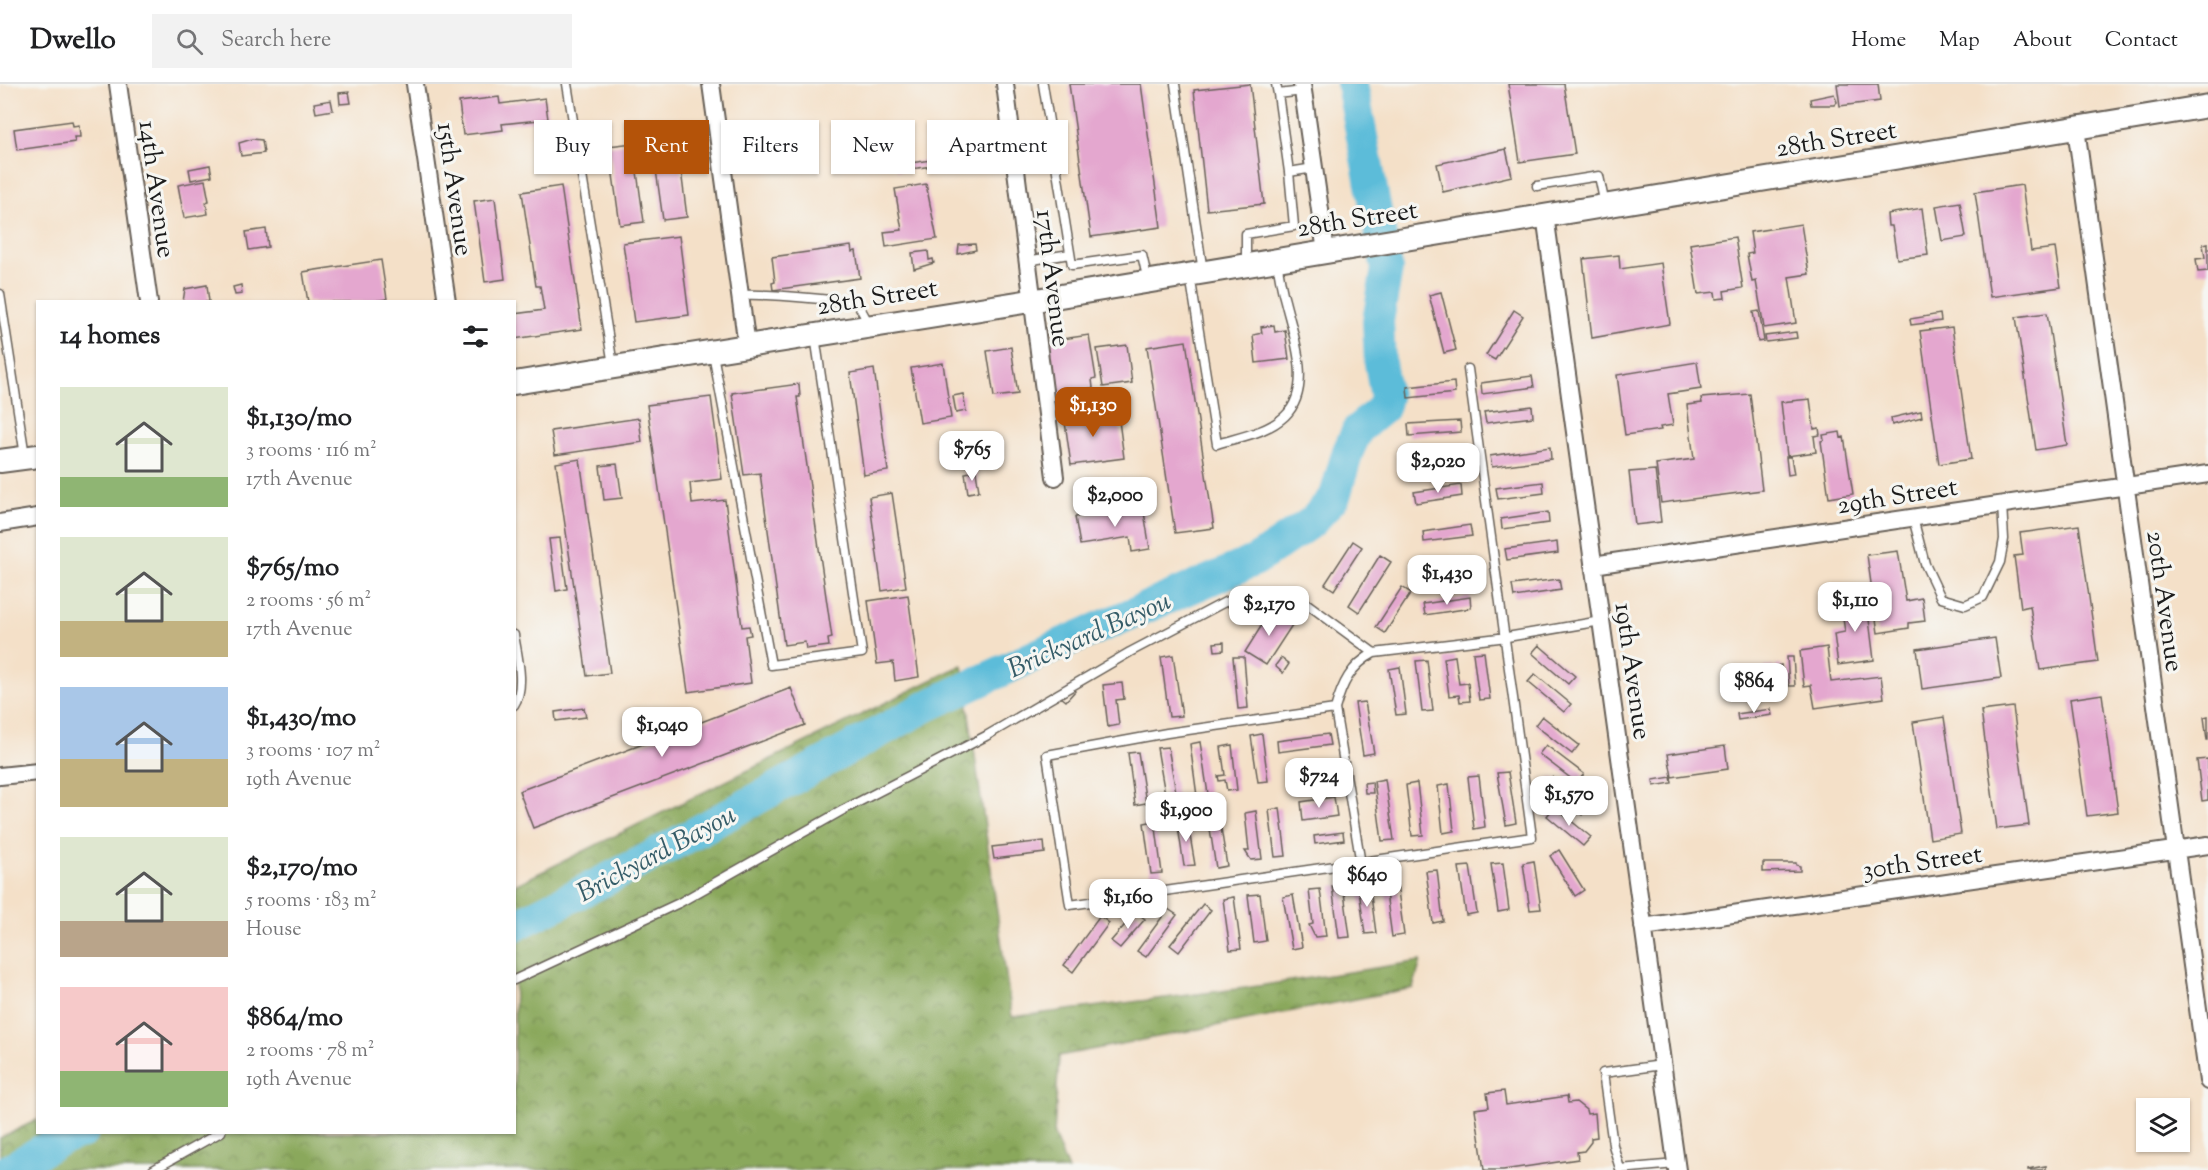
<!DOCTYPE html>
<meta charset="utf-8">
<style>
body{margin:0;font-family:"Sorts Mill Goudy",serif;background:#f2f2f2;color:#202124;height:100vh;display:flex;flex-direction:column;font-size:22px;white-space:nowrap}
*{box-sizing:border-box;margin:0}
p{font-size:20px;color:#757577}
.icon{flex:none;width:33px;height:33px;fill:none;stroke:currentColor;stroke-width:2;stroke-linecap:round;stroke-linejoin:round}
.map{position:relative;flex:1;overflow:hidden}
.drawer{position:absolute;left:36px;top:216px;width:480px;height:834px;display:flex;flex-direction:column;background:#fff;border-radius:0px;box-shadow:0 2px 4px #0004}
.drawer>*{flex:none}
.hud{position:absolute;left:534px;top:36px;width:570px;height:54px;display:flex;gap:12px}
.buttons{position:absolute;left:2136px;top:1014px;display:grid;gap:12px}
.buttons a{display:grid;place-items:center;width:54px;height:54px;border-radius:0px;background:#fff;box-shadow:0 2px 4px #0004;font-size:30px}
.price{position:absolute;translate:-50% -51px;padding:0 14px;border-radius:12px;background:#fff;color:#222;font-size:20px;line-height:39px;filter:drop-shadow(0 2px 3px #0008)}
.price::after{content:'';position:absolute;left:50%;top:36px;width:18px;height:14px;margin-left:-9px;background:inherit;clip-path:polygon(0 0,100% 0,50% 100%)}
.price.current{background:#b45309;color:#fff}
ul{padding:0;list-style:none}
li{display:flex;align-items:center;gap:18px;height:150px;padding:0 24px}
li span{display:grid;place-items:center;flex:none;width:168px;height:120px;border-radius:0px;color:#555}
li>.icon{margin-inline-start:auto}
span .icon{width:72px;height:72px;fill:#fffc;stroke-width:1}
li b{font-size:26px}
h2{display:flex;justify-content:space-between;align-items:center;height:72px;padding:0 24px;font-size:26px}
.tag{padding:0 21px;border-radius:0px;background:#fff;box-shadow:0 2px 4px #0004;font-size:21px;line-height:54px}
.tag.current{background:#b45309;color:#fff}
header{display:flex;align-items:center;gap:36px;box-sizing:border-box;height:84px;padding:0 30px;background:#fff;border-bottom:2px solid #e0e0e0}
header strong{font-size:28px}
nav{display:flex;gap:33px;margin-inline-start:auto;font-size:21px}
.search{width:420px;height:54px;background:#f2f2f2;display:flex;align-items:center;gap:15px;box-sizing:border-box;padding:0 21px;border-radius:0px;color:#757577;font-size:22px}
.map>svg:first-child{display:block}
.forest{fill:url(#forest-crowns);stroke:#53623c;stroke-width:1.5}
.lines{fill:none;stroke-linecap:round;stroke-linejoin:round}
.river{stroke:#5bbcd9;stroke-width:32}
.building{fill:#e4a7cf}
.service-casing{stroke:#686158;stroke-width:11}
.minor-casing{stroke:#686158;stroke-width:20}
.secondary-casing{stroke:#686158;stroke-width:26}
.service{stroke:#fff;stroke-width:8}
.minor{stroke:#fff;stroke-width:16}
.secondary{stroke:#fff;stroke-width:22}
.labels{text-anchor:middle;stroke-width:6;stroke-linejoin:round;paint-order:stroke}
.street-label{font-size:26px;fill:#1c1c1c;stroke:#f6f6f2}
.water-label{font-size:27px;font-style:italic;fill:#355c68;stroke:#f6f6f2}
</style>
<header>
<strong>Dwello</strong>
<div class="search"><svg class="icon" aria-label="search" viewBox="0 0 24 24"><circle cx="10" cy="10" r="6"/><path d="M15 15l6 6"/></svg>Search here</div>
<nav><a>Home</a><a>Map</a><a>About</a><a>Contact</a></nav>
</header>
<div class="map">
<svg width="2208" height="1086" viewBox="0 0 2208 1086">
<defs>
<pattern id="forest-crowns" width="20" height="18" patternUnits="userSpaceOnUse" patternTransform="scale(1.5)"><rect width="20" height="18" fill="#8aa85b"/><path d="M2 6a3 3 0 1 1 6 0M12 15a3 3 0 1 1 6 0" fill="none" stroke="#70884a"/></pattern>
</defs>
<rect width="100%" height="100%" fill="#f6f6f2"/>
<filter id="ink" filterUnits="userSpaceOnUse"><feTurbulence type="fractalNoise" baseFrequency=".0167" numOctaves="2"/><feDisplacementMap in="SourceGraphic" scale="12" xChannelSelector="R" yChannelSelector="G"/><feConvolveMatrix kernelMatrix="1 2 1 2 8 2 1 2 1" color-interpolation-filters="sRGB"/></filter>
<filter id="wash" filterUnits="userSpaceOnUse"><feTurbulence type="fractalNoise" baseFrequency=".008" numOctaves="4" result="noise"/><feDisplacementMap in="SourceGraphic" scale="24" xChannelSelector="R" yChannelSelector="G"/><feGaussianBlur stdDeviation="1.35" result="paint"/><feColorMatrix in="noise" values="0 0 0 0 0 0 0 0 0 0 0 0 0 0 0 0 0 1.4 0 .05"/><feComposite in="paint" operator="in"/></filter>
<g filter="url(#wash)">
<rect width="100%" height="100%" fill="#f4e0c8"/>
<path class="forest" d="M962 581 1012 933 1245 904 1421 877 1413 904 1059 972 1054 1051 1068 1086H0V1054L37 1036 38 1048H514L515 801Z"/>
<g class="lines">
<path class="river" d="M514 842 643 777 927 622 1045 567 1256 476 1313 437 1335 412 1348 367 1358 345 1383 324 1386 313 1380 279 1378 237 1387 185 1352 0
M8 1086 62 1055 83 1048"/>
</g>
<g id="blocks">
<path class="building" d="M1069 0H1141L1161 143 1091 153Z
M1250 0 1264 120 1207 126 1194 6Z
M1508 0H1564L1575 70 1520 78Z
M1837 0H1878L1880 17 1840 22Z
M349 8 351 19 340 20 339 9Z
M1834 10 1837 18 1834 21H1811L1810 15Z
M499 13 500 20 545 14 548 35 502 40 503 46 463 51 459 18Z
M331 16 333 26 316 29 314 19Z
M72 37 73 42 79 41 80 53H74L75 58 17 66 14 45Z
M676 47 687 133 663 136 651 50Z
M252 55 262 56 264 69 241 72 239 59Z
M633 59 644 138 620 141 609 62Z
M1506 65 1512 92 1443 108 1437 80Z
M968 72 969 78 939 82 938 76Z
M931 76 932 82 897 87 896 81Z
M210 81 212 92 191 96 189 85Z
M205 96 209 117 206 118 208 130 184 134 178 101Z
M926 100 937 155 886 163 884 148 902 146 895 105Z
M2022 101 2031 167 2055 164 2061 203 1990 213 1975 108Z
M561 102 582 245 514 255V230L544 226 540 202H536L522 108Z
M495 114 505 195 485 198 474 117Z
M1960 118 1966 153 1942 157 1936 122Z
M1922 124 1928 171 1897 175 1892 142H1888L1887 130Z
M1801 140 1809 190 1789 193 1796 239 1764 244 1756 197 1752 198 1747 170 1753 169 1750 148Z
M266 145 268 163 249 166 246 148Z
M679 152 689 231 634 238 623 159Z
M1735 153 1743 204 1724 207 1725 214 1716 215 1715 208 1698 210 1690 160Z
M2208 159V187L2198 188 2196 175 2205 174 2203 160Z
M975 160 976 166 958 170 959 161Z
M851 162 852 168 856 167 860 194 773 206 772 199 775 198 772 173Z
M928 167 929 176 933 175 934 179 914 185 912 169Z
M1619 171 1620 185 1661 179 1670 240 1592 254 1583 175Z
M381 176 387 215 368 218H308L303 188Z
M207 201 209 218H183L185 205Z
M241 201 242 210 235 211 233 203Z
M1441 208 1456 266 1444 269 1429 211Z
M1514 226 1523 232 1495 276 1486 271Z
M1759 227 1764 257 1758 258 1753 228Z
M2047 229 2067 361 2036 366 2016 233Z
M1940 230 1941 237 1911 241 1910 235Z
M1274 241 1275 248 1285 246 1289 275 1256 279 1253 251 1262 249 1261 243Z
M1952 243 1971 375 1939 380 1920 247Z
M1796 248 1797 254 1766 258 1765 252Z
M1089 251 1096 294 1092 295 1093 304 1078 306 1079 310 1050 314 1042 258Z
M1186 257 1214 444 1175 449 1147 263Z
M1127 261 1132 299 1103 303 1097 265Z
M1011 263 1018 310 994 313 987 267Z
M1697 278 1701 305 1668 310 1673 341 1660 343 1661 346 1625 351 1617 291Z
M943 279 951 334 920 339 911 284Z
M874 285 888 387 864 391 850 289Z
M1532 292 1534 303 1482 310 1481 299Z
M1454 298 1455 309 1408 314 1407 303Z
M799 300 800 313H797L832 554 828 555 829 562 806 565 805 558 784 561 760 389 744 391 732 309Z
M963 310 966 327 956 329 953 312Z
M1750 310 1762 406 1661 419 1656 380 1694 375 1687 321 1702 319 1701 314Z
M711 313 722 395 690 399 692 420 725 416 742 543 749 542 751 551 745 552 751 599 688 608 647 321Z
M1810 315 1814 345 1819 344 1820 351 1814 352 1816 368 1787 372 1781 318Z
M1532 322 1533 333 1486 339 1484 328Z
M1921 327 1922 333 1892 341 1891 334Z
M1090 328V333L1110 330V332H1114L1115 338 1119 337 1124 374 1071 381 1064 331Z
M639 334 642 358 555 371 551 347Z
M1460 337 1461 348 1409 352 1408 340Z
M1840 348 1841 354 1844 353 1853 410 1829 414 1821 357 1824 356 1823 351Z
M1550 363 1551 375 1492 383 1490 372Z
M1461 364 1462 375 1416 380 1414 368Z
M1786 373H1791L1794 390 1788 391Z
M580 375 610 589 587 592 556 379Z
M617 380 622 414 604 416 600 382Z
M1655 386 1661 438 1635 441 1629 388Z
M976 387 979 407 968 409 965 389Z
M1543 398 1544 409 1498 415 1496 404Z
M1461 401 1462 412 1416 419 1414 408Z
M892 409 906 503 882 507 869 413Z
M1143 422 1150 465 1132 468 1130 453 1080 461 1075 433Z
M1548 428 1549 439 1502 445 1501 435Z
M1470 441 1472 452 1424 458 1423 448Z
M2079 441 2098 578 2040 586 2030 522 2021 524 2014 472 2023 471 2020 449Z
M560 454 567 505 556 507 549 455Z
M1353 457 1362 463 1334 506 1325 500Z
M1557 458 1558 469 1507 476 1505 465Z
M1898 467 1906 517 1922 514 1925 537 1909 539V544L1878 549 1867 471Z
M1380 471 1391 478 1359 528 1349 521Z
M1478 478 1479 489 1432 495 1431 484Z
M1559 495 1561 506 1514 513 1512 501Z
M1402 503 1411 509 1385 549 1376 543Z
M908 511 919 593 895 597 893 578 877 580 868 517Z
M1866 511 1874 576 1838 581 1834 550 1845 548 1840 515Z
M1470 513 1471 524 1425 531 1423 520Z
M1272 525 1294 538 1266 581 1245 568Z
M1995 554 2001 594 1922 605 1917 565Z
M1224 558V566L1215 567 1214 559Z
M1539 561 1575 592 1568 600 1532 569Z
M1827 563 1831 598 1881 592 1884 614 1815 624 1811 601 1804 602 1800 567Z
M1484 568 1490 615 1479 616 1473 569Z
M1173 571 1182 632 1169 633 1161 573Z
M1455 572 1459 600 1468 599 1470 617 1460 618 1459 611 1449 612 1444 574Z
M1233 573H1244L1248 624 1238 625Z
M1787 573H1793L1795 602H1789Z
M1281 574 1289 580 1283 589 1275 582Z
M1427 576 1433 627 1422 628 1416 577Z
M1781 581 1786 607 1780 608 1776 582Z
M1773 582 1776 601 1768 603 1765 583Z
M1400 583 1406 630 1396 631 1389 585Z
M1535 590 1571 620 1564 628 1528 598Z
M1122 599 1124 615 1116 616 1119 641 1108 643 1103 601Z
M1070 603 1075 607 1066 617 1061 613Z
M791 604 805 641 533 744 519 707Z
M2102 610 2118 728 2087 732 2070 615Z
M1365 618 1374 669 1363 671 1355 619Z
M2013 623 2029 741 1997 745 1981 627Z
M584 624 586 633 556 637 555 628Z
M1771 625 1772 631 1738 636 1737 630Z
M1542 632 1579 661 1572 670 1535 641Z
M2208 632V656H2207L2204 633Z
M1944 633 1961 750 1930 755 1913 638Z
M1262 650 1268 697 1258 698 1251 652Z
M1328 650 1330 661 1278 668 1277 657Z
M1200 658 1208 710 1197 712 1190 660Z
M1232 661 1237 706 1227 707 1225 696 1219 697 1218 692 1225 691 1221 663Z
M1546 661 1584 690 1577 699 1539 670Z
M1725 662 1728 685 1672 693 1668 670Z
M1168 663 1177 714 1166 716 1157 664Z
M1138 668 1146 719 1135 721 1128 669Z
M2208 675V716L2202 717 2197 676Z
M1334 683 1335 691 1306 695 1305 687Z
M1508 688 1516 739 1506 741 1497 689Z
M1479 692 1485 743 1474 745 1468 693Z
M1552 693 1589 722 1582 731 1545 702Z
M1671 693 1672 699 1654 702 1653 696Z
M1385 695 1394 756 1382 757 1374 697Z
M1372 698 1373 709H1365L1364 699Z
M1417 699 1423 751 1412 752 1406 701Z
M1449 700 1454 747 1443 749 1438 702Z
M1334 713 1337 732 1303 737 1301 718Z
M1554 723 1591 753 1583 762 1547 732Z
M1280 724 1286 772 1275 773 1269 726Z
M1256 727 1262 775 1251 776 1245 767H1249L1245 729Z
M1219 731 1227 782 1216 784 1208 732Z
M1187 734 1195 781 1184 782 1177 736Z
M1155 737 1162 789 1151 790 1144 739Z
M1343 748 1344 756 1315 760 1314 752Z
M1044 757 1045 769 994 775 992 763Z
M1559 766 1584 806 1575 812 1550 772Z
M1534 777 1541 825 1530 826 1523 779Z
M1503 779 1509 826 1498 828 1491 780Z
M1763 779H1796V781L1800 782V787L1763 788Z
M1470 782 1477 829 1466 831 1459 783Z
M1437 786 1443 837 1433 839 1426 787Z
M1396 792 1404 851 1392 853 1384 794Z
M1369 797 1376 849 1365 850 1358 799Z
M1343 801 1350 853 1339 854 1332 802Z
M1320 805 1326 852 1315 853 1309 841 1313 840 1309 806Z
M1260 810 1266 857 1254 859 1248 811Z
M1293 811 1302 863 1292 865 1283 813Z
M1234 813 1241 865 1230 866 1223 815Z
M1203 820 1211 826 1179 868 1170 861Z
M1168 825 1177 831 1146 873 1137 867Z
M1136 828 1145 835 1120 864 1111 857Z
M1100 832 1109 839 1073 888 1064 881Z
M1504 1007 1506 1021 1567 1012 1568 1019 1576 1018 1586 1026 1587 1030 1595 1029 1597 1053 1591 1054V1058L1584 1067 1577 1068 1578 1075 1503 1086H1484L1475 1025 1489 1023 1487 1009Z
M2046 1082V1086H2028V1085Z"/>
</g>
</g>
<g filter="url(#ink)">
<use href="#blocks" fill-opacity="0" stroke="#686158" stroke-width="1.5"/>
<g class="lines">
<defs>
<path id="service" d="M567 0 613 281
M1043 0 1072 181 1142 171 1148 197
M1175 0 1203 188
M1276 0 1278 10
M1289 88 1278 10 1303 7
M1537 102 1599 92 1605 121
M1026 177 1070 170
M1246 180V150L1294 142 1289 88 1314 84
M1190 191 1217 360C1239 353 1267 349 1285 332 1314 304 1293 250 1285 217 1281 204 1279 190 1277 176
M0 210 25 372
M740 211C778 209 818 216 857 218L870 242
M713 270 771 581 862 569 815 252
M1913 434 1925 480 1941 514 1965 521 1983 513 2000 478 2004 455 2002 420
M514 551C517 570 526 603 514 621
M1335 625C1342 600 1351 581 1374 569
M1361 780 1335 625 1167 649 1047 671 1070 821 1532 753 1468 285
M514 896 679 819 843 726 986 652 1130 568 1225 518 1267 509 1291 508 1374 569 1507 553 1601 537
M1662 981 1603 989 1613 1061 1620 1085 1676 1080
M153 1086 221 1048"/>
<path id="minor" d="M118 0 149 218
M415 0 447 218
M711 0 747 262
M1005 0 1055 393
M1302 0 1326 168
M2076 44 2208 997
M1545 131 1677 1086
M0 439 38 433
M1593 481 2208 390
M0 692 38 688
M1643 843 2208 761"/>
<path id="secondary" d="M514 299 1030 217 2208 22
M0 377 38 372"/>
</defs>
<use href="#service" class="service-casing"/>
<use href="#minor" class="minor-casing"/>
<use href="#secondary" class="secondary-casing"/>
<use href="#service" class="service"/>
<use href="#minor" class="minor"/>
<use href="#secondary" class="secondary"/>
</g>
</g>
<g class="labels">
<g class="street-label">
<text transform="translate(1836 54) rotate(-9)" y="9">28th Street</text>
<text transform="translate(158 105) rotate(82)" y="9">14th Avenue</text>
<text transform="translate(456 105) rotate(82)" y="9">15th Avenue</text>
<text transform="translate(1357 134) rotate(-9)" y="9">28th Street</text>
<text transform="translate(1054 194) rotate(83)" y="9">17th Avenue</text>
<text transform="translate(877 212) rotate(-9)" y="9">28th Street</text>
<text transform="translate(1897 411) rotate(-9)" y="9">29th Street</text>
<text transform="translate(2166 517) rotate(82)" y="9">20th Avenue</text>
<text transform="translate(1634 587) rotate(82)" y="9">19th Avenue</text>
<text transform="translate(1922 777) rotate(-8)" y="9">30th Street</text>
</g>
<g class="water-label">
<text transform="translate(1089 550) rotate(-24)" y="9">Brickyard Bayou</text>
<text transform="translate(656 769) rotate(-28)" y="9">Brickyard Bayou</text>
</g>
</g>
</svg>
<div class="buttons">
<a><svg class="icon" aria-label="layers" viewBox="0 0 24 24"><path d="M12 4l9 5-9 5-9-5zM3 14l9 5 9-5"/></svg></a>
</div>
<b class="price current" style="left:1093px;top:354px">$1,130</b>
<b class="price" style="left:972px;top:398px">$765</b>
<b class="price" style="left:1438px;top:410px">$2,020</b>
<b class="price" style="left:1115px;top:444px">$2,000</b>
<b class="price" style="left:1447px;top:522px">$1,430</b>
<b class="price" style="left:1855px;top:549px">$1,110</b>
<b class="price" style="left:1269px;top:553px">$2,170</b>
<b class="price" style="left:1754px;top:630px">$864</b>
<b class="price" style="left:662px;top:674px">$1,040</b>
<b class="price" style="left:1319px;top:725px">$724</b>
<b class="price" style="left:1569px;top:743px">$1,570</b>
<b class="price" style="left:1186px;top:759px">$1,900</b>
<b class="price" style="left:1367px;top:824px">$640</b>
<b class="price" style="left:1128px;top:846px">$1,160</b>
<div class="hud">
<a class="tag">Buy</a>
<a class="tag current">Rent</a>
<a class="tag">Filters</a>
<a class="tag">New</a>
<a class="tag">Apartment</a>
</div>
<section class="drawer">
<h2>14 homes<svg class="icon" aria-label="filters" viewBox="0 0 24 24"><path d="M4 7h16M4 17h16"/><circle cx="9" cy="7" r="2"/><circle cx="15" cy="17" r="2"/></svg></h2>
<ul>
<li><span style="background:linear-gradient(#dfe7d0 75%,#8fb573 0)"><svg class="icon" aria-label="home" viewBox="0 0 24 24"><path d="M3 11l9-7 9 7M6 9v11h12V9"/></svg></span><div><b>$1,130/mo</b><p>3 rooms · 116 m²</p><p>17th Avenue</p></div></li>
<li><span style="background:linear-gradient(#dfe7d0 70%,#c2b280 0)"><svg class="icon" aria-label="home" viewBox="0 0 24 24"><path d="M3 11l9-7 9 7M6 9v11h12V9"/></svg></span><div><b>$765/mo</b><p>2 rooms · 56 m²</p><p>17th Avenue</p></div></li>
<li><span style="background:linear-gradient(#a9c7e8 60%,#c2b280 0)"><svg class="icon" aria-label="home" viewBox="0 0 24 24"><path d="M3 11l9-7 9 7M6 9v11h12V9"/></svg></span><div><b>$1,430/mo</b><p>3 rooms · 107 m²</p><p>19th Avenue</p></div></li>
<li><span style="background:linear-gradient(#dfe7d0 70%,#b9a48a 0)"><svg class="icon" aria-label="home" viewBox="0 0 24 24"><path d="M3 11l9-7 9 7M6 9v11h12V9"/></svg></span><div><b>$2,170/mo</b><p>5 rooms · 183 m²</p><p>House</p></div></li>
<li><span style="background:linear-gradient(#f6c9c9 70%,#8fb573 0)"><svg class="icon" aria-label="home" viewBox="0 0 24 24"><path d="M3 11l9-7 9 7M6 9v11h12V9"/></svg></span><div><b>$864/mo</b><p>2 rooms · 78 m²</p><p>19th Avenue</p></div></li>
</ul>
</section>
</div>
